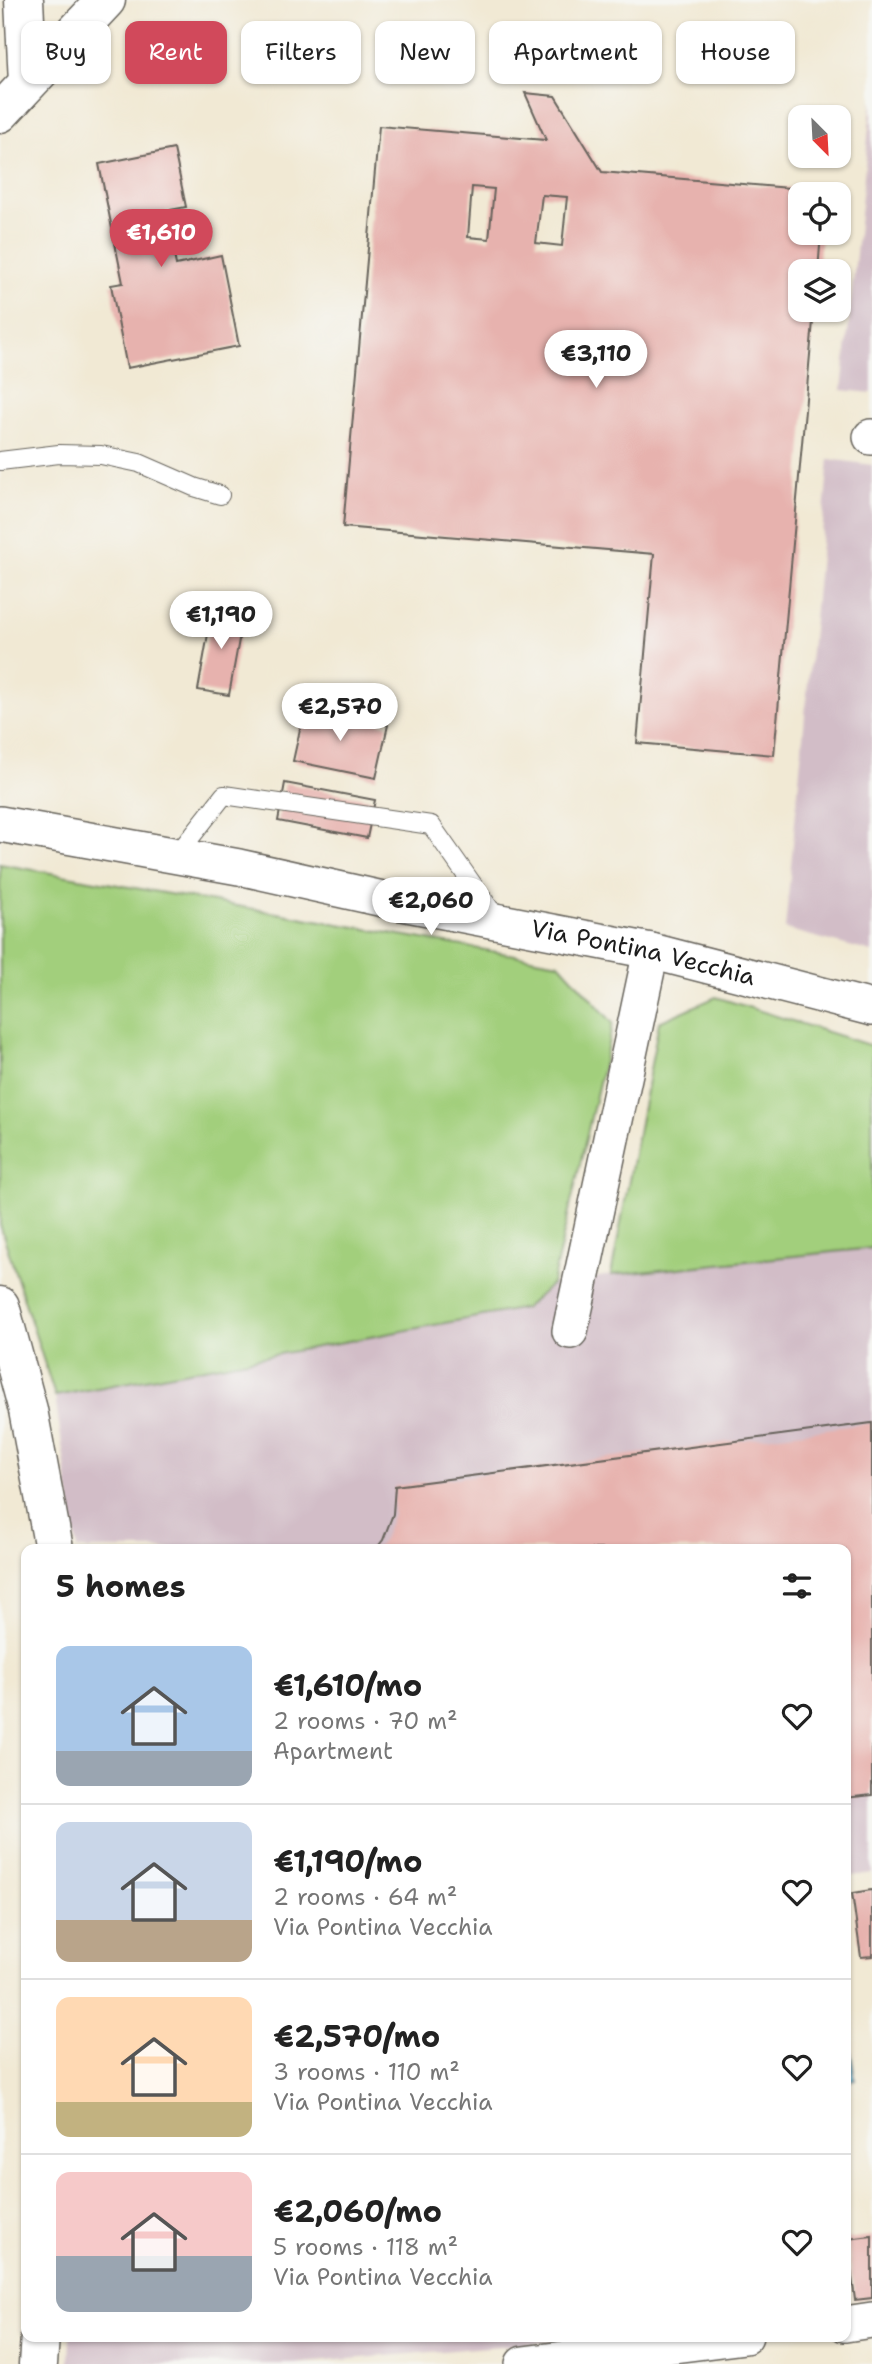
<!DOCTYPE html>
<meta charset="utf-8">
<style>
body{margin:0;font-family:"Shantell Sans",sans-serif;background:#f6f6f6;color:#222;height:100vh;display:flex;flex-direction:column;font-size:26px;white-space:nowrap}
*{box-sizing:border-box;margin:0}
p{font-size:23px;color:#767676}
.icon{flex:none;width:38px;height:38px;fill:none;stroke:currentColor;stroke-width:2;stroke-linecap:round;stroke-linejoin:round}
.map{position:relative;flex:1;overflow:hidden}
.drawer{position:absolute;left:21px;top:1544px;width:830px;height:798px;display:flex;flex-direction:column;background:#fff;border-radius:14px;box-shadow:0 2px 5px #0004}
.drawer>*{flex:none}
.banner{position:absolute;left:21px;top:21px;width:831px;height:63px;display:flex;gap:14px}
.needle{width:46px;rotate:156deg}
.controls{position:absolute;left:788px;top:105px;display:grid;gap:14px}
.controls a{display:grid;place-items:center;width:63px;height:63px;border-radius:14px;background:#fff;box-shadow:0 2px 5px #0004;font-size:35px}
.price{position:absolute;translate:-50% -60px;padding:0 16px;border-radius:24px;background:#fff;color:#222;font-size:23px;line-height:46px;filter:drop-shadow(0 2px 4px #0008)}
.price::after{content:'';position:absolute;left:50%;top:42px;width:21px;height:16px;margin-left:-10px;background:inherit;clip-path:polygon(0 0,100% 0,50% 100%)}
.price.current{background:#d1495b;color:#fff}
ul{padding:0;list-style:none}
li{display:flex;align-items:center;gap:21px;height:175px;padding:0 35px}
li+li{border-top:2px solid #e0e0e0}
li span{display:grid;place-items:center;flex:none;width:196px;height:140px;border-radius:14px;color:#555}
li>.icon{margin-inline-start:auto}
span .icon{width:84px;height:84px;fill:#fffc;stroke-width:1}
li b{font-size:30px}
h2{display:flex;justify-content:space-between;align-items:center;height:84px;padding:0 35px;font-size:30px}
.chip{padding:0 24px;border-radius:14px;background:#fff;box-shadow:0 2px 5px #0004;font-size:24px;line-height:63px}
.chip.current{background:#d1495b;color:#fff}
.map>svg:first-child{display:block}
.industrial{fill:#d2bdc7}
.green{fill:#a2cf7c;stroke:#5f764c;stroke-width:2}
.water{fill:#51aecf;stroke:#366576;stroke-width:2}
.building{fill:#e7b2ae;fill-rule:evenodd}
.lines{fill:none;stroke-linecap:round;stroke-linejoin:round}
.service-casing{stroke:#67645c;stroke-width:20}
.minor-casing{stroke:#67645c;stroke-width:38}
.secondary-casing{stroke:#67645c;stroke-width:41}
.trunk-casing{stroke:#67645c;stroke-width:41}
.service{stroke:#fff;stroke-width:18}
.minor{stroke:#fff;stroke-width:35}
.secondary{stroke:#fff;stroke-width:38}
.trunk{stroke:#fff;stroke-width:38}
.labels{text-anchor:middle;stroke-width:5;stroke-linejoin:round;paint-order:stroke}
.street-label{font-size:24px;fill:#1c1c1c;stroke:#f6f6f2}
</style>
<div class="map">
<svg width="872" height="2364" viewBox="0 0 872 2364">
<rect width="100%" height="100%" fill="#f6f6f2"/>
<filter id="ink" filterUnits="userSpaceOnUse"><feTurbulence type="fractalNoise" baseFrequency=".0143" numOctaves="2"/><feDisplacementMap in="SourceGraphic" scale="14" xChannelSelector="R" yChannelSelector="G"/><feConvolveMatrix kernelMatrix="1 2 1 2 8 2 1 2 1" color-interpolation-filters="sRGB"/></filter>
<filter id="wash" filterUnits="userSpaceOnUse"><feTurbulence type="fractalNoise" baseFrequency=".00686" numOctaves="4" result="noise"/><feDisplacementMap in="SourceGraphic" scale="28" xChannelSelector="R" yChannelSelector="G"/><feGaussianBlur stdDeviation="1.57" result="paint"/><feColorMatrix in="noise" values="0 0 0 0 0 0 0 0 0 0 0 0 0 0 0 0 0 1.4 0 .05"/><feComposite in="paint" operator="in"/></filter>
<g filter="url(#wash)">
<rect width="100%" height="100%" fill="#f1e9d4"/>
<path class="industrial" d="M872 98V393L842 390Z
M829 459 872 465V952L785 929Z
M872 1248V1873L845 1877V1549H77L55 1396 525 1308 552 1284 611 1275Z
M70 2336H614L293 2364H69Z"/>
<path class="green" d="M0 864 559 963 613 1023 552 1284 525 1308 55 1396 0 1225Z
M716 997 872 1046V1248L611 1275 659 1022Z"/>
<path class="water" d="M845 2018 855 2080 845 2081Z"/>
<g id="blocks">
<path class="building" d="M525 93 555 96 602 172 825 191V194H800V233H821L818 271H800V310H814L774 755 637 743 654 554 343 527 379 126 546 140ZM472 187 494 189 489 239 468 237ZM542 195 567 197 562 246 536 243Z
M174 149 186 207 165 211 176 265 221 255 239 346 127 368 111 285 123 283 99 164Z
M213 606 244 612 229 695 198 690Z
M305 707 388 725 376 778 293 761Z
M285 783 375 800 367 838 278 821Z
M872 1423V1795L845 1798V1549H376L383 1540 393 1514 395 1486Z
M872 1890V1956L861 1957 852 1893Z
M872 2236V2298L855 2300 847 2239Z"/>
</g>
</g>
<g filter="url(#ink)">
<use href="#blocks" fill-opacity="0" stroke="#67645c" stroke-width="2"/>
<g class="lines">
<defs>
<path id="service" d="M0 461 59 454 101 455 139 463 194 487 220 495
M176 856 224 795 431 825 497 919"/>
<g id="minor">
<path d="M871 437H872"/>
<path id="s1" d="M0 824 239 867 392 901 651 951 872 1008"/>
<path d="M570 1331 651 951"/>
<path d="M845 2324 872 2320"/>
<path d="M523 2364 745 2336"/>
</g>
<path id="secondary" d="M0 1306 28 1410 54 1549
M38 2364 40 2336"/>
<path id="trunk" d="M24 0 28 83
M0 113 106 0"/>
</defs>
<use href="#service" class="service-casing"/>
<use href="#minor" class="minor-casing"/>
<use href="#secondary" class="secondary-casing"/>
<use href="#trunk" class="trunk-casing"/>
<use href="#service" class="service"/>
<use href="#minor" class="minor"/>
<use href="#secondary" class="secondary"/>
<use href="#trunk" class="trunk"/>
</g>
</g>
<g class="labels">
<g class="street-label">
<text dy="8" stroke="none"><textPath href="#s1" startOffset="656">Via Pontina Vecchia</textPath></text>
</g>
</g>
</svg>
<div class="controls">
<a><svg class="needle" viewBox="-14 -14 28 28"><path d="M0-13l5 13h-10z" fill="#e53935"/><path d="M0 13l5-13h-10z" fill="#767676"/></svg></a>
<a><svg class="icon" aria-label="locate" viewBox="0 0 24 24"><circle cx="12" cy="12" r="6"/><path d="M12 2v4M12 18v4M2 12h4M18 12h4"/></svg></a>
<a><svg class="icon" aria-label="layers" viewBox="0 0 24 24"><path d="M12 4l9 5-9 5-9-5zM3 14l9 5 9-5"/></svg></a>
</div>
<b class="price current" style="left:161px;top:269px">€1,610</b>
<b class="price" style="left:596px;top:390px">€3,110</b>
<b class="price" style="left:221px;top:651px">€1,190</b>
<b class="price" style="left:340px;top:743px">€2,570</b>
<b class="price" style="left:431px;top:937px">€2,060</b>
<div class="banner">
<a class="chip">Buy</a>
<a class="chip current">Rent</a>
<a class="chip">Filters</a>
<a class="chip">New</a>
<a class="chip">Apartment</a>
<a class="chip">House</a>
</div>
<section class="drawer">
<h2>5 homes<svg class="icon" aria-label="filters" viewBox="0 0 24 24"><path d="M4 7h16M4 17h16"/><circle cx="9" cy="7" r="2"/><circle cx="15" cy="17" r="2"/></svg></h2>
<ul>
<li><span style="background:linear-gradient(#a9c7e8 75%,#9aa5b1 0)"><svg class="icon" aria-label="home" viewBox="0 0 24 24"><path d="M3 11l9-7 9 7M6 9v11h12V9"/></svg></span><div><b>€1,610/mo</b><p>2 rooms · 70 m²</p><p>Apartment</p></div><svg class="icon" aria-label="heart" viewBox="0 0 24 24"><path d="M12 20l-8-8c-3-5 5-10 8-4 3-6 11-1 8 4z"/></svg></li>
<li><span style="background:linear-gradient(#c9d6e8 70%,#b9a48a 0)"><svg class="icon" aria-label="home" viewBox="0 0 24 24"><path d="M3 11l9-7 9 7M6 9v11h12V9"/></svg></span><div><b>€1,190/mo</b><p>2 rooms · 64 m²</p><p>Via Pontina Vecchia</p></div><svg class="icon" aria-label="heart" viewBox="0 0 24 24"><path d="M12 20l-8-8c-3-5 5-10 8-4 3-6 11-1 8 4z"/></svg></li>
<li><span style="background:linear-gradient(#ffd9b3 75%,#c2b280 0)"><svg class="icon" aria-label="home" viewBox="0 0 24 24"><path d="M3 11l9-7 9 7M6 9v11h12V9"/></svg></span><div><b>€2,570/mo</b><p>3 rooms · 110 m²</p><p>Via Pontina Vecchia</p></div><svg class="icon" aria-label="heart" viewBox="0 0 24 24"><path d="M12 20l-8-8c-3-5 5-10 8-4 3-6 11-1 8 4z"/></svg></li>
<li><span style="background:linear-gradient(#f6c9c9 60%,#9aa5b1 0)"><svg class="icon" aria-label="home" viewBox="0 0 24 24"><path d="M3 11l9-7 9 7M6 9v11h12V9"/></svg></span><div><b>€2,060/mo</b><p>5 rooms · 118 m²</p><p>Via Pontina Vecchia</p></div><svg class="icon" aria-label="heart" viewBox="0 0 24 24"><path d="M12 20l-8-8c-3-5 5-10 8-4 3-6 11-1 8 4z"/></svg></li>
</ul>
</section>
</div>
